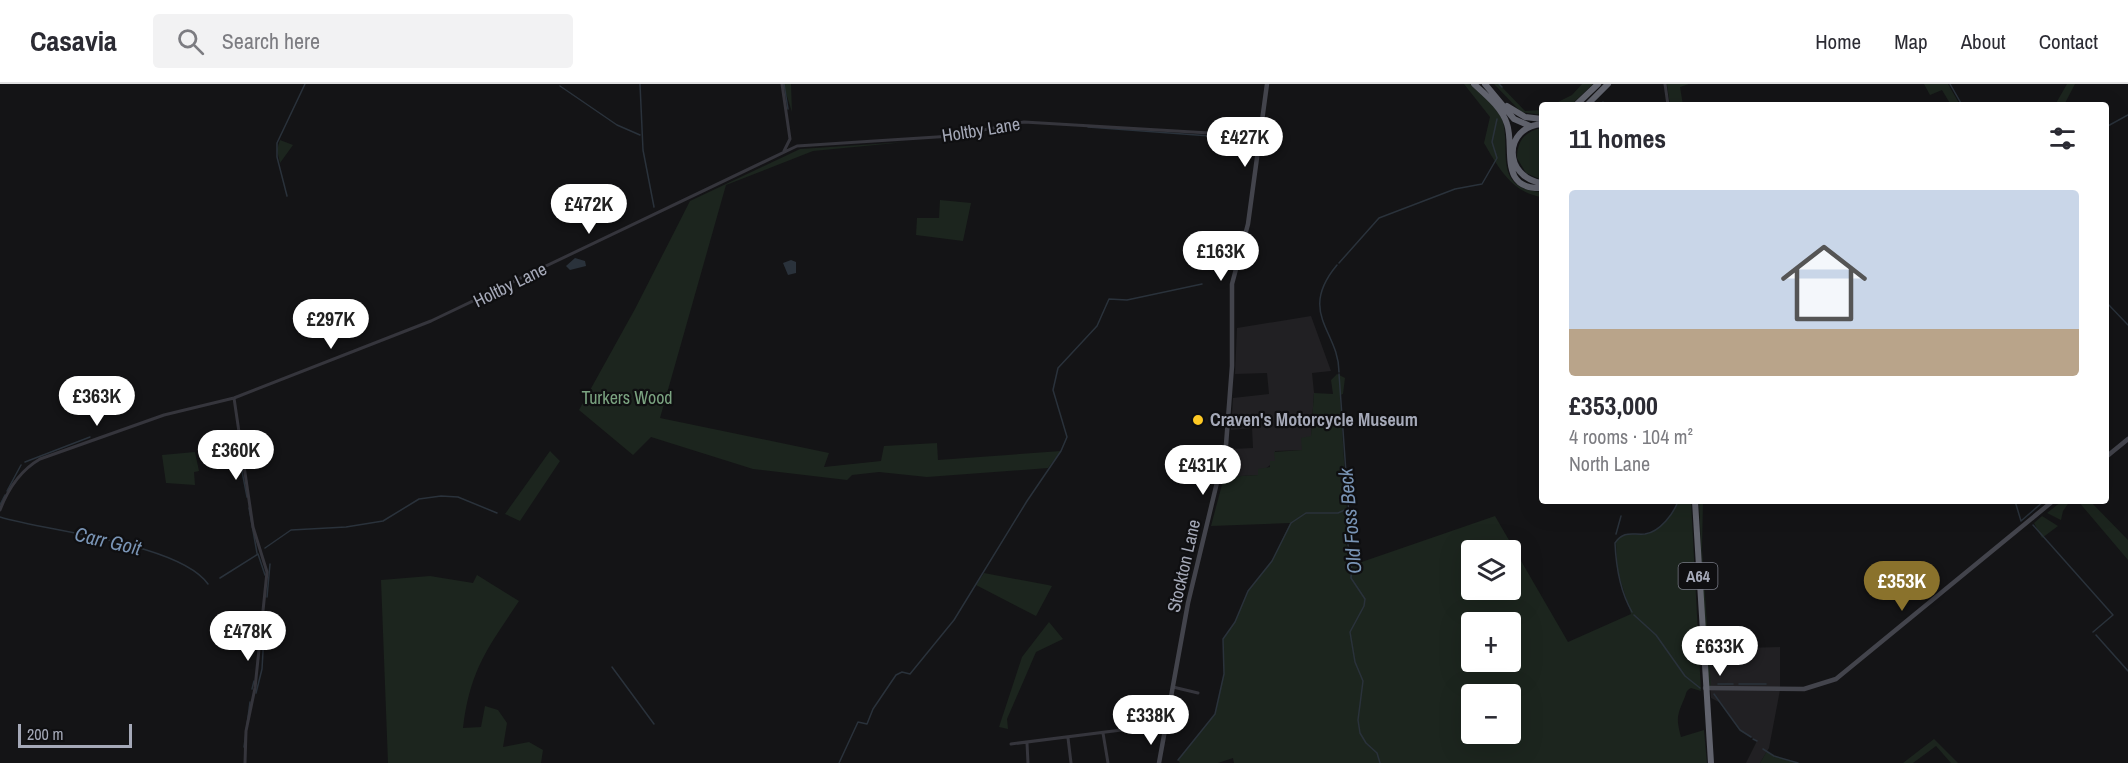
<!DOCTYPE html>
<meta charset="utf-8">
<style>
body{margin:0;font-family:"Archivo Narrow",sans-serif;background:#f2f2f3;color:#2b2b33;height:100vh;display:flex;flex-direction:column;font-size:22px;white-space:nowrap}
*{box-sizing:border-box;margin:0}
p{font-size:20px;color:#7c7c81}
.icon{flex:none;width:33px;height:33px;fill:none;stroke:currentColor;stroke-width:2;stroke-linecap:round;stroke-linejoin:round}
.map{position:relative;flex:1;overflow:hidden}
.details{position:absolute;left:1539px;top:18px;width:570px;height:402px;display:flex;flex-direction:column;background:#fff;border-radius:6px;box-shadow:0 6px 24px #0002}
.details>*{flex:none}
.buttons{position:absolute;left:1461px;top:456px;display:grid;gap:12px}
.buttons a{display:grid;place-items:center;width:60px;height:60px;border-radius:6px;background:#fff;box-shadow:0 6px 24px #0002;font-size:30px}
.scale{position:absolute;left:18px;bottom:15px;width:114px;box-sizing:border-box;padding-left:6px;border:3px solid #a5a9b8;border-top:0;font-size:16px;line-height:21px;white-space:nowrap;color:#a5a9b8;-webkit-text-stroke:4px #0f0f11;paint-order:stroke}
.price{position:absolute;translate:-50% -51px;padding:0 14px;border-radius:21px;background:#fff;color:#222;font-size:20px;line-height:39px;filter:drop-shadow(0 2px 3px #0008)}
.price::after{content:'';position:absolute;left:50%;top:36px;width:18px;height:14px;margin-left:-9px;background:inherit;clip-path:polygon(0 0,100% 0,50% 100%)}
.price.selected{background:#8a722c;color:#fff}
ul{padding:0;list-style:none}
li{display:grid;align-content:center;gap:12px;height:318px;padding:0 30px}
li+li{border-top:2px solid #e1e1e2}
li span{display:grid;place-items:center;height:186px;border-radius:6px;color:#555}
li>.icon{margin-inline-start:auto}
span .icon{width:108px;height:108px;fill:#fffc;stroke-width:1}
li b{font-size:26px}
h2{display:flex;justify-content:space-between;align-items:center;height:72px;padding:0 30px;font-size:26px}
header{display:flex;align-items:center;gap:36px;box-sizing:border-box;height:84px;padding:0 30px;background:#fff;border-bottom:2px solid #e1e1e2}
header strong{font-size:28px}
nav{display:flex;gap:33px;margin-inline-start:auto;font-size:21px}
.search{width:420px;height:54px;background:#f2f2f3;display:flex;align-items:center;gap:15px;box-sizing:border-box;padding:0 21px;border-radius:6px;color:#7c7c81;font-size:22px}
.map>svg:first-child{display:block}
.built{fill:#212023}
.green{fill:#1c251e;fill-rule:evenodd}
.water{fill:#2a323b}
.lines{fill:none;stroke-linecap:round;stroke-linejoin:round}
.stream{stroke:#2a323b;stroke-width:1.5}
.street{stroke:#35353c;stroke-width:3}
.secondary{stroke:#43444c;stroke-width:4.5}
.highway{stroke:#61636d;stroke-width:6}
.poi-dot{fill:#fec924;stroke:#0f0f11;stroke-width:2}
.labels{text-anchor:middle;stroke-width:4.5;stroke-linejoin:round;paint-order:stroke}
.shield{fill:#0f0f11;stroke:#787b86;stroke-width:1.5}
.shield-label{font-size:16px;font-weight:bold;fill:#a5a9b8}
.street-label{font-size:18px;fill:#a5a9b8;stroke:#0f0f11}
.park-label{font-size:18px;fill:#7ba481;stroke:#0f0f11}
.poi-label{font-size:18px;font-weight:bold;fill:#a5a9b8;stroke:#0f0f11;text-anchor:start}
.water-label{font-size:20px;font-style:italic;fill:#7994b5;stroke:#0f0f11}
</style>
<header>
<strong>Casavia</strong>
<div class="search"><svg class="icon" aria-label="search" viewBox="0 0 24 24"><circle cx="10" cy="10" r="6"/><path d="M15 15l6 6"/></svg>Search here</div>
<nav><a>Home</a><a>Map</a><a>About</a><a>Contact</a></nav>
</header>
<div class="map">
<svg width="2128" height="679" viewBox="0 0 2128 679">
<rect width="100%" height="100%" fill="#141416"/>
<path class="built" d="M1311 232 1331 287 1312 289 1314 309 1311 353 1302 366 1275 367V377L1258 391 1227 393 1231 365 1253 364 1252 344 1231 346 1233 314 1269 310 1267 289 1235 290 1237 244Z
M1780 563V606L1769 664 1760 679H1746L1757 657 1740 646 1721 619 1711 614 1708 565Z"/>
<path class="green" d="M783 0H791L792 28Z
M1464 0H1470C1480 10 1497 22 1502 35 1512 64 1491 105 1542 108V113C1512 109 1498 83 1484 59L1490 33Z
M1494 0H1499L1525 27 1542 26V31L1521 28Z
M1582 0H1593L1571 21H1552L1572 11Z
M1667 0H1689L1680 3 1683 21H1670Z
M1924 0H1948L1960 21H1951L1942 6 1930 11Z
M2067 0H2075L2064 21H2055Z
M1542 44V96L1526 89 1517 74C1517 57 1525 47 1542 44Z
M280 56 293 61 280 79 277 66Z
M906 58 813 67 726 101 660 334 829 369 824 383 881 377 884 362 937 359 938 376 1061 367 1048 384 927 393 879 388 852 391 847 396 753 385 651 353 633 371 579 326 635 225 690 117 800 65Z
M940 116 971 119 963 157 916 151 917 134H939Z
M1337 290 1345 294 1343 310 1340 311 1348 442 1346 457 1350 482 1495 432 1568 558 1631 530 1617 485 1616 456C1627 445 1637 454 1649 449 1662 444 1673 430 1678 417H1691L1701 607 1691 604C1685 607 1687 609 1684 615 1677 632 1676 634 1681 653L1704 646 1707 679H1234L1233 674 1218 679H1180L1178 676 1215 630 1224 590 1223 555 1235 538 1248 507 1272 477 1290 439 1211 442 1224 393 1258 391V385L1270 383V377H1275L1274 368 1302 366 1301 354 1311 352 1314 309 1333 310 1331 296ZM1510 466V506H1472V466ZM1472 538H1510V578H1472ZM1472 610H1510V650H1472Z
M550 367 560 377 520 437 505 430Z
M195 368 199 387 194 388 195 401 166 399 162 371Z
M1699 417H1703L1702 465 1711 602H1707Z
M2062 417H2070L2063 427 2061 436 2047 429Z
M2078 417H2090L2128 456V476Z
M2042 432 2058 442 2042 454 2034 439Z
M984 489 1048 501 1052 502 1036 532 976 501Z
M477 491 519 517C487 565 470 586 463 644L481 643 485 622 498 626 507 639 503 663 529 658 543 666 541 679H388L381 496 430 492 473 499Z
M1049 538 1063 555 1036 568 1007 635 1008 645 999 643 1022 573Z
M1934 655 1958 679H1951L1936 662 1913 679H1903Z
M1767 667 1774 672 1798 679H1760Z"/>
<path class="water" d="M575 174 585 177 586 182 570 186 566 182Z
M791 176 796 178V189L788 191 783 179Z"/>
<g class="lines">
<path class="stream" d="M640 0 643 66 654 123
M784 0 788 25
M1499 0 1502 3
M1950 0 1962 21
M560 2 617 41 640 51
M1603 18 1604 21
M1088 43 1251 55
M2106 43 2128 31
M287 112 277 73V59L305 0
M1339 179 1379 134 1455 105 1482 100 1497 74 1492 58 1497 35
M1337 181C1297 229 1339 247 1339 288
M2106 218 2128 241
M1339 290 1350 445 1348 461 1352 476 1351 494 1365 515 1364 522 1350 548 1355 578 1363 597 1358 636 1360 649 1366 659 1377 669 1380 679
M25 378 90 353
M241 382 247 413
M7 407 21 381
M2015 417 2021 437 2044 417
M0 421 5 411
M249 424 257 469
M0 433C49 448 179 459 208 500
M2033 441 2113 531 2093 548
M1616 450 1621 432
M265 464 291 446 346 443 383 437 419 415 441 412 458 413 497 429
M220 494 258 470 265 491
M267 513 270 480
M1632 528C1620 507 1616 483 1615 459 1624 446 1632 451 1645 450 1660 448 1674 429 1678 417
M1634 531 1656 551 1685 592 1700 604
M2096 551 2128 587
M612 583 654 640
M1718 600H1733
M1739 600H1766
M252 605 254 597
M256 609 262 585 264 550
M1714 610 1740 646 1751 653
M1753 655 1757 657
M244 663 250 618
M1763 665 1774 672 1798 679
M1178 676 1215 630 1224 590 1223 555 1235 538 1248 507 1272 477 1291 439 1306 429H1338L1347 425
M839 679 858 638 867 640 873 625 896 591 902 588 910 590 954 536 1027 417 1061 367 1067 353 1053 306 1058 284 1097 242 1109 215 1127 216 1202 200"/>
<path class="street" d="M782 0 790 55 784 67
M1665 0 1668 21
M234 314 253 443 267 488 255 604 246 647 245 679
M0 426C8 405 21 386 40 375L164 331 234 314 431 237 797 62 952 52 1024 38 1260 52
M1173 603 1198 609
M1103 649 1108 679
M1068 654 1071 679
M1027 659 1028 679
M1011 660 1137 644 1165 649"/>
<path class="secondary" d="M2106 373 2128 355
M1705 604 1804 605 1836 595 2053 417
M1159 679 1188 519 1226 361 1232 282V200L1248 140 1267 0"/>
<path class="highway" d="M1474 0C1486 11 1502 24 1507 40 1515 63 1498 106 1542 104
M1485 0 1514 35 1530 42
M1576 21 1598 0
M1587 21 1608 0
M1507 22 1525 33 1542 35
M1542 40C1503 43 1503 93 1542 99
M1695 417 1711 679"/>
</g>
<circle class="poi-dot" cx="1198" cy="336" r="6"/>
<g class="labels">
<rect class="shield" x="1678.5" y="479" width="39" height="26" rx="4.5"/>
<g class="shield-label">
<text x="1698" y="498">A64</text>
</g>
<g class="street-label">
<text transform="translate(981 46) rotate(-9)" y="6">Holtby Lane</text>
<text transform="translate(510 201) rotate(-26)" y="6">Holtby Lane</text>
<text transform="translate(1184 482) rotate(-77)" y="6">Stockton Lane</text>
</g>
<g class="park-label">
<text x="627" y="320">Turkers Wood</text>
</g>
<g class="poi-label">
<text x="1210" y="342">Craven's Motorcycle Museum</text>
</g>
<g class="water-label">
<text transform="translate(1350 437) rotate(-95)" y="7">Old Foss Beck</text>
<text transform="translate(108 457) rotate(13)" y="7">Carr Goit</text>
</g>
</g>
</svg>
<div class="buttons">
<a><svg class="icon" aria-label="layers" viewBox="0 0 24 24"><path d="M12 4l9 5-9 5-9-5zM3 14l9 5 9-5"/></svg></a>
<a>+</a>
<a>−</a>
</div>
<div class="scale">200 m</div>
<b class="price" style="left:1245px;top:84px">£427K</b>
<b class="price" style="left:589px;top:151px">£472K</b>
<b class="price" style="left:1221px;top:198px">£163K</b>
<b class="price" style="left:331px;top:266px">£297K</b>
<b class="price" style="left:97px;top:343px">£363K</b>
<b class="price" style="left:236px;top:397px">£360K</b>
<b class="price" style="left:1203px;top:412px">£431K</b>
<b class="price selected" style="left:1902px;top:528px">£353K</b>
<b class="price" style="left:248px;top:578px">£478K</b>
<b class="price" style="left:1720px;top:593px">£633K</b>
<b class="price" style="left:1151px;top:662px">£338K</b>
<section class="details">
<h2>11 homes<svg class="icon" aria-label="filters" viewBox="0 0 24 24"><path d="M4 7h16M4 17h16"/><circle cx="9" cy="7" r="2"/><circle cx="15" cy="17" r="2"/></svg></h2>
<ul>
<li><span style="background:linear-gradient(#c9d6e8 75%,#b9a48a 0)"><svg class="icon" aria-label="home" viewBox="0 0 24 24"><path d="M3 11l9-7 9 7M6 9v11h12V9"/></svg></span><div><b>£353,000</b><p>4 rooms · 104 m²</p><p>North Lane</p></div></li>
</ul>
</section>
</div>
